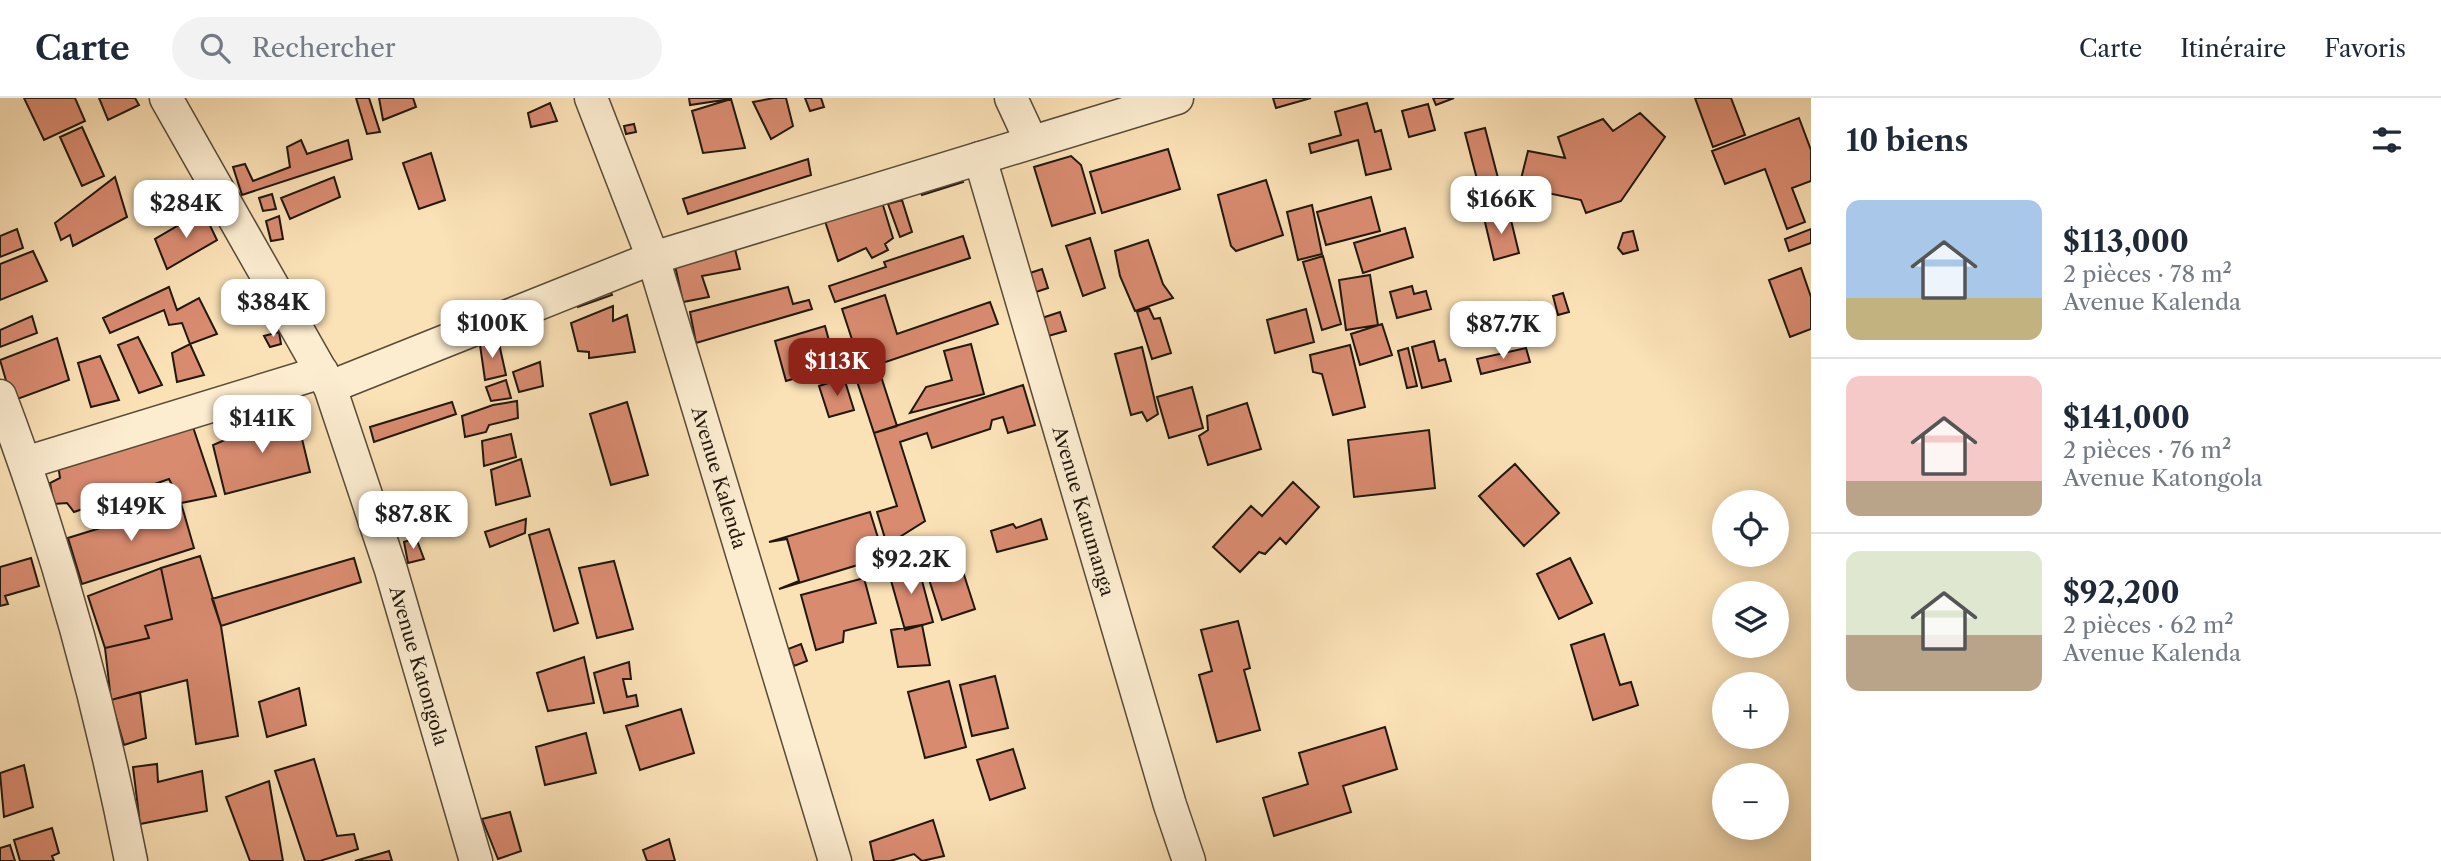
<!DOCTYPE html>
<html lang="fr">
<meta charset="utf-8">
<style>
body{margin:0;font-family:"Libre Caslon Text",serif;background:#f2f2f3;color:#1f2937;height:100vh;display:flex;flex-direction:column;font-size:26px;white-space:nowrap}
*{box-sizing:border-box;margin:0}
p{font-size:23px;color:#747a83}
.icon{flex:none;width:38px;height:38px;fill:none;stroke:currentColor;stroke-width:2;stroke-linecap:round;stroke-linejoin:round}
.map{position:relative;flex:1;overflow:hidden}
.sheet{display:flex;flex-direction:column;background:#fff;width:630px}
.sheet>*{flex:none}
.tools{position:absolute;left:1712px;top:392px;display:grid;gap:14px}
.tools a{display:grid;place-items:center;width:77px;height:77px;border-radius:50%;background:#fff;box-shadow:0 4px 18px #0003;font-size:35px}
.price{position:absolute;translate:-50% -60px;padding:0 16px;border-radius:14px;background:#fff;color:#222;font-size:23px;line-height:46px;filter:drop-shadow(0 2px 4px #0008)}
.price::after{content:'';position:absolute;left:50%;top:42px;width:21px;height:16px;margin-left:-10px;background:inherit;clip-path:polygon(0 0,100% 0,50% 100%)}
.price.active{background:#8f2418;color:#fff}
ul{padding:0;list-style:none}
li{display:flex;align-items:center;gap:21px;height:175px;padding:0 35px}
li+li{border-top:2px solid #e0e1e3}
li span{display:grid;place-items:center;flex:none;width:196px;height:140px;border-radius:14px;color:#555}
li>.icon{margin-inline-start:auto}
span .icon{width:84px;height:84px;fill:#fffc;stroke-width:1}
li b{font-size:30px}
h2{display:flex;justify-content:space-between;align-items:center;height:84px;padding:0 35px;font-size:30px}
header{display:flex;align-items:center;gap:42px;box-sizing:border-box;height:98px;padding:0 35px;background:#fff;border-bottom:2px solid #e0e1e3}
header strong{font-size:33px}
nav{display:flex;gap:38px;margin-inline-start:auto;font-size:24px}
.search{width:490px;height:63px;background:#f2f2f3;display:flex;align-items:center;gap:18px;box-sizing:border-box;padding:0 24px;border-radius:38px;color:#747a83;font-size:26px}
main{display:flex;flex:1;min-height:0}
.map>svg:first-child{display:block}
.building{fill:#d98b70;stroke:#20170e;stroke-width:2}
.lines{fill:none;stroke-linecap:round;stroke-linejoin:round}
.minor-casing{stroke:#574a38;stroke-width:35}
.minor{stroke:#fcecd0;stroke-width:32}
.labels{text-anchor:middle;stroke-width:6;stroke-linejoin:round;paint-order:stroke}
.street-label{font-size:19px;fill:#20170e;stroke:#fcecd0}
</style>
<header>
<strong>Carte</strong>
<div class="search"><svg class="icon" aria-label="search" viewBox="0 0 24 24"><circle cx="10" cy="10" r="6"/><path d="M15 15l6 6"/></svg>Rechercher</div>
<nav><a>Carte</a><a>Itinéraire</a><a>Favoris</a></nav>
</header>
<main>
<div class="map">
<svg width="1811" height="763" viewBox="0 0 1811 763">
<rect width="100%" height="100%" fill="#fbe1b6"/>
<filter id="stains"><feTurbulence type="fractalNoise" baseFrequency=".00286" numOctaves="4"/><feColorMatrix values="0 0 0 0 .2 0 0 0 0 .09 0 0 0 0 .02 0 0 0 .5 -.17"/></filter>
<radialGradient id="worn" r=".72"><stop offset=".6" stop-color="#630" stop-opacity="0"/><stop offset="1" stop-color="#630" stop-opacity=".3"/></radialGradient>
<path class="building" d="M24 0H75L85 23 44 42Z
M99 0H135L139 7 108 22Z
M356 0H369L380 34 367 36Z
M379 0H413L416 9 383 22Z
M689 0H731V1L690 7Z
M774 0H786L793 28 771 41 753 4Z
M805 0H821L824 9 810 13Z
M1273 0H1311L1276 10Z
M1433 0H1454L1436 7Z
M1695 0H1731L1745 37 1713 49Z
M731 1 745 50 703 55 692 13Z
M550 5 557 23 531 29 528 15Z
M1367 5 1375 34 1381 32 1391 71 1366 77 1358 42 1311 55 1309 46 1341 37 1335 14Z
M1428 6 1435 32 1409 39 1402 13Z
M1640 15 1665 39 1621 103 1586 115 1581 102 1519 89 1528 53 1565 60 1558 39 1603 21 1613 33Z
M1799 20 1811 52V83L1792 90 1805 124 1787 131 1765 71 1725 86 1712 53Z
M634 26 636 34 626 36 624 28Z
M82 29 104 78 82 88 60 39Z
M1485 30 1505 107 1485 112 1465 35Z
M301 42 307 56 348 42 352 61 242 97 233 69 245 66 253 83 290 69 287 49Z
M1168 51 1180 91 1102 115 1090 74Z
M431 55 445 102 419 111 403 65Z
M1071 58 1081 67 1095 115 1052 128 1034 69Z
M808 61 811 77 688 116 683 101Z
M959 72 963 84 922 97 918 85Z
M115 79 127 119 73 148 70 137 61 142 55 125Z
M334 79 340 99 290 121 281 100Z
M1266 82 1283 137 1236 153 1231 148 1218 97Z
M272 96 276 111 263 113 259 100Z
M1371 99 1380 133 1326 147 1317 114Z
M902 102 912 134 900 139 888 106Z
M882 104 893 140 885 146 888 152 872 160 866 150 838 163 824 120Z
M1312 107 1322 156 1298 162 1287 114Z
M203 113 217 142 167 171 155 141Z
M1509 114 1519 155 1494 162 1484 120Z
M279 118 283 141 271 143 266 123Z
M1405 130 1413 159 1363 175 1354 145Z
M17 131 23 150 0 159V138Z
M1811 131V145L1789 153 1785 141Z
M1633 133 1638 152 1623 156 1618 150 1623 135Z
M963 138 970 160 835 204 829 188 886 169 884 164Z
M1090 140 1105 190 1083 198 1066 148Z
M1148 142 1163 186 1173 200 1135 213 1120 178 1115 153Z
M733 143 740 171 702 178 709 199 683 204 674 163Z
M33 153 47 183 0 202V166Z
M1323 158 1341 226 1322 232 1303 164Z
M1801 170 1811 199V231L1790 239 1769 182Z
M1042 171 1048 190 1033 195 1027 176Z
M1370 177 1378 227 1346 232 1339 182Z
M605 182 612 197 578 209 575 198Z
M1412 188 1414 196 1426 193 1431 211 1397 220 1390 194Z
M169 189 177 212 199 200 217 236 190 246 182 225 169 227 164 212 110 235 103 220Z
M788 189 793 206 809 202 812 211 696 245 690 214Z
M1563 195 1569 214 1558 217 1553 198Z
M885 197 897 236 990 204 998 226 862 272 842 211Z
M1529 204 1538 244 1521 247 1512 208Z
M613 208V223L627 217 635 254 589 260V254L578 253 571 225Z
M1149 210 1154 221 1160 220 1171 255 1152 261 1137 214Z
M1306 211 1314 244 1275 255 1267 222Z
M1060 214 1066 233 1048 238 1042 220Z
M32 218 37 235 0 249V232Z
M1382 226 1392 257 1360 267 1351 236Z
M825 228 836 268 818 273 821 283 809 284 803 278 786 283 775 243Z
M279 234 281 246 270 249 264 238Z
M138 239 162 287 139 295 118 247Z
M57 240 69 282 12 303 0 262Z
M498 241 506 277 485 282 480 247Z
M1434 243 1439 263 1445 261 1451 283 1422 290 1412 249Z
M190 246 204 277 177 284 172 255Z
M971 246 984 296 910 315 926 289 952 282 944 253Z
M1350 247 1365 309 1333 317 1322 276 1313 274 1310 257Z
M1142 249 1158 316 1147 323 1142 314 1131 317 1115 256Z
M1408 250 1417 288 1407 290 1398 253Z
M1526 250 1530 264 1481 276 1477 261Z
M100 258 119 302 91 309 78 265Z
M540 264 543 288 519 294 513 274Z
M877 266 897 328 874 335 854 274Z
M844 280 854 312 829 319 819 288Z
M506 282 511 300 491 303 486 289Z
M1023 287 1035 327 1008 335 1003 319 992 322 990 331 932 350 927 335 900 344 925 423 887 447 877 414 897 408 874 335Z
M1192 289 1203 330 1169 340 1157 299Z
M517 303 518 320 489 327 486 334 465 339 462 318 493 307Z
M452 304 456 316 374 344 370 329Z
M627 304 648 377 611 387 590 316Z
M1247 305 1261 351 1208 367 1199 338 1208 332 1207 318Z
M295 312 310 374 225 396 213 347Z
M190 320 216 398 181 405 169 381 74 414 67 405 54 406 50 385 60 380 58 366Z
M1429 332 1435 390 1354 399 1348 342Z
M511 336 516 359 484 368 482 343Z
M521 361 530 398 496 407 491 372Z
M1515 366 1559 415 1524 448 1479 398Z
M1293 384 1319 409 1286 446 1280 440 1265 456 1259 454 1240 474 1213 449 1251 408 1262 418Z
M181 405 194 450 82 486 68 440Z
M870 414 884 459 779 491 799 483 787 441 769 444Z
M526 421 525 435 490 449 485 434Z
M1041 421 1047 441 997 454 991 433 1013 426 1016 430Z
M549 431 578 525 554 533 529 437Z
M416 440 424 461 408 465 404 444Z
M957 455 975 511 942 522 924 466Z
M200 458 221 528 238 638 196 646 187 582 111 602 105 550 149 540 145 528 172 521 161 470Z
M31 460 39 488 5 498 8 506 0 508V469Z
M354 460 361 484 221 528 212 501Z
M1570 460 1592 505 1559 521 1537 476Z
M614 463 633 531 597 540 579 470Z
M917 464 933 524 905 532 888 472Z
M161 470 172 521 145 528 149 540 105 550 88 498Z
M864 480 876 525 844 533 843 544 816 552 801 497Z
M1238 523 1250 570 1244 572 1260 632 1217 644 1199 577 1212 573 1201 532Z
M922 527 930 567 898 569 891 532Z
M1604 536 1620 587 1631 584 1638 607 1593 622 1571 547Z
M801 546 807 563 794 568 788 551Z
M584 559 594 605 548 613 537 575Z
M629 564 631 581H623L627 599 636 597 638 608 604 615 594 575Z
M995 578 1008 630 972 638 960 587Z
M949 583 966 649 925 660 908 594Z
M299 590 306 627 267 639 259 604Z
M140 594 146 640 124 647 111 602Z
M681 611 694 655 640 672 626 628Z
M1385 629 1397 671 1343 688 1351 714 1274 738 1263 700 1308 686 1299 655Z
M586 635 596 675 545 687 536 649Z
M1013 651 1025 690 990 702 977 662Z
M314 661 337 738 354 736 358 751 320 763H305L275 673Z
M157 666 158 684 202 673 207 713 140 726 133 669Z
M24 667 33 709 4 719 0 675Z
M269 683 283 763H250L226 699Z
M510 714 521 753 498 761 482 721Z
M933 722 944 758 922 763 914 756 890 763H874L870 744Z
M52 730 59 755 52 758 54 763H20L14 742Z
M669 741 675 763H647L643 752Z
M10 747 15 763H0V750Z
M389 753 392 763H355Z"/>
<g class="lines">
<defs>
<g id="minor">
<path id="s1" d="M166 0 330 289 391 472 476 763"/>
<path id="s2" d="M591 0 653 160 835 763"/>
<path d="M1011 0 1031 43"/>
<path id="s3" d="M980 60 1170 707 1189 763"/>
<path d="M330 289 653 160 1177 0"/>
<path d="M0 298C57 448 100 606 131 763"/>
<path d="M25 365 322 274"/>
</g>
</defs>
<use href="#minor" class="minor-casing"/>
<use href="#minor" class="minor"/>
</g>
<g class="labels">
<g class="street-label">
<text dy="7" stroke="none"><textPath href="#s2" startOffset="401">Avenue Kalenda</textPath></text>
<text dy="7" stroke="none"><textPath href="#s3" startOffset="368">Avenue Katumanga</textPath></text>
<text dy="7" stroke="none"><textPath href="#s1" startOffset="625">Avenue Katongola</textPath></text>
</g>
</g>
<rect width="100%" height="100%" filter="url(#stains)"/>
<rect width="100%" height="100%" fill="url(#worn)"/>
</svg>
<div class="tools">
<a><svg class="icon" aria-label="locate" viewBox="0 0 24 24"><circle cx="12" cy="12" r="6"/><path d="M12 2v4M12 18v4M2 12h4M18 12h4"/></svg></a>
<a><svg class="icon" aria-label="layers" viewBox="0 0 24 24"><path d="M12 4l9 5-9 5-9-5zM3 14l9 5 9-5"/></svg></a>
<a>+</a>
<a>−</a>
</div>
<b class="price" style="left:1501px;top:138px">$166K</b>
<b class="price" style="left:186px;top:142px">$284K</b>
<b class="price" style="left:273px;top:241px">$384K</b>
<b class="price" style="left:492px;top:262px">$100K</b>
<b class="price" style="left:1503px;top:263px">$87.7K</b>
<b class="price active" style="left:837px;top:300px">$113K</b>
<b class="price" style="left:262px;top:357px">$141K</b>
<b class="price" style="left:131px;top:445px">$149K</b>
<b class="price" style="left:413px;top:453px">$87.8K</b>
<b class="price" style="left:911px;top:498px">$92.2K</b>
</div>
<section class="sheet">
<h2>10 biens<svg class="icon" aria-label="filters" viewBox="0 0 24 24"><path d="M4 7h16M4 17h16"/><circle cx="9" cy="7" r="2"/><circle cx="15" cy="17" r="2"/></svg></h2>
<ul>
<li><span style="background:linear-gradient(#a9c7e8 70%,#c2b280 0)"><svg class="icon" aria-label="home" viewBox="0 0 24 24"><path d="M3 11l9-7 9 7M6 9v11h12V9"/></svg></span><div><b>$113,000</b><p>2 pièces · 78 m²</p><p>Avenue Kalenda</p></div></li>
<li><span style="background:linear-gradient(#f6c9c9 75%,#b9a48a 0)"><svg class="icon" aria-label="home" viewBox="0 0 24 24"><path d="M3 11l9-7 9 7M6 9v11h12V9"/></svg></span><div><b>$141,000</b><p>2 pièces · 76 m²</p><p>Avenue Katongola</p></div></li>
<li><span style="background:linear-gradient(#dfe7d0 60%,#b9a48a 0)"><svg class="icon" aria-label="home" viewBox="0 0 24 24"><path d="M3 11l9-7 9 7M6 9v11h12V9"/></svg></span><div><b>$92,200</b><p>2 pièces · 62 m²</p><p>Avenue Kalenda</p></div></li>
</ul>
</section>
</main>
